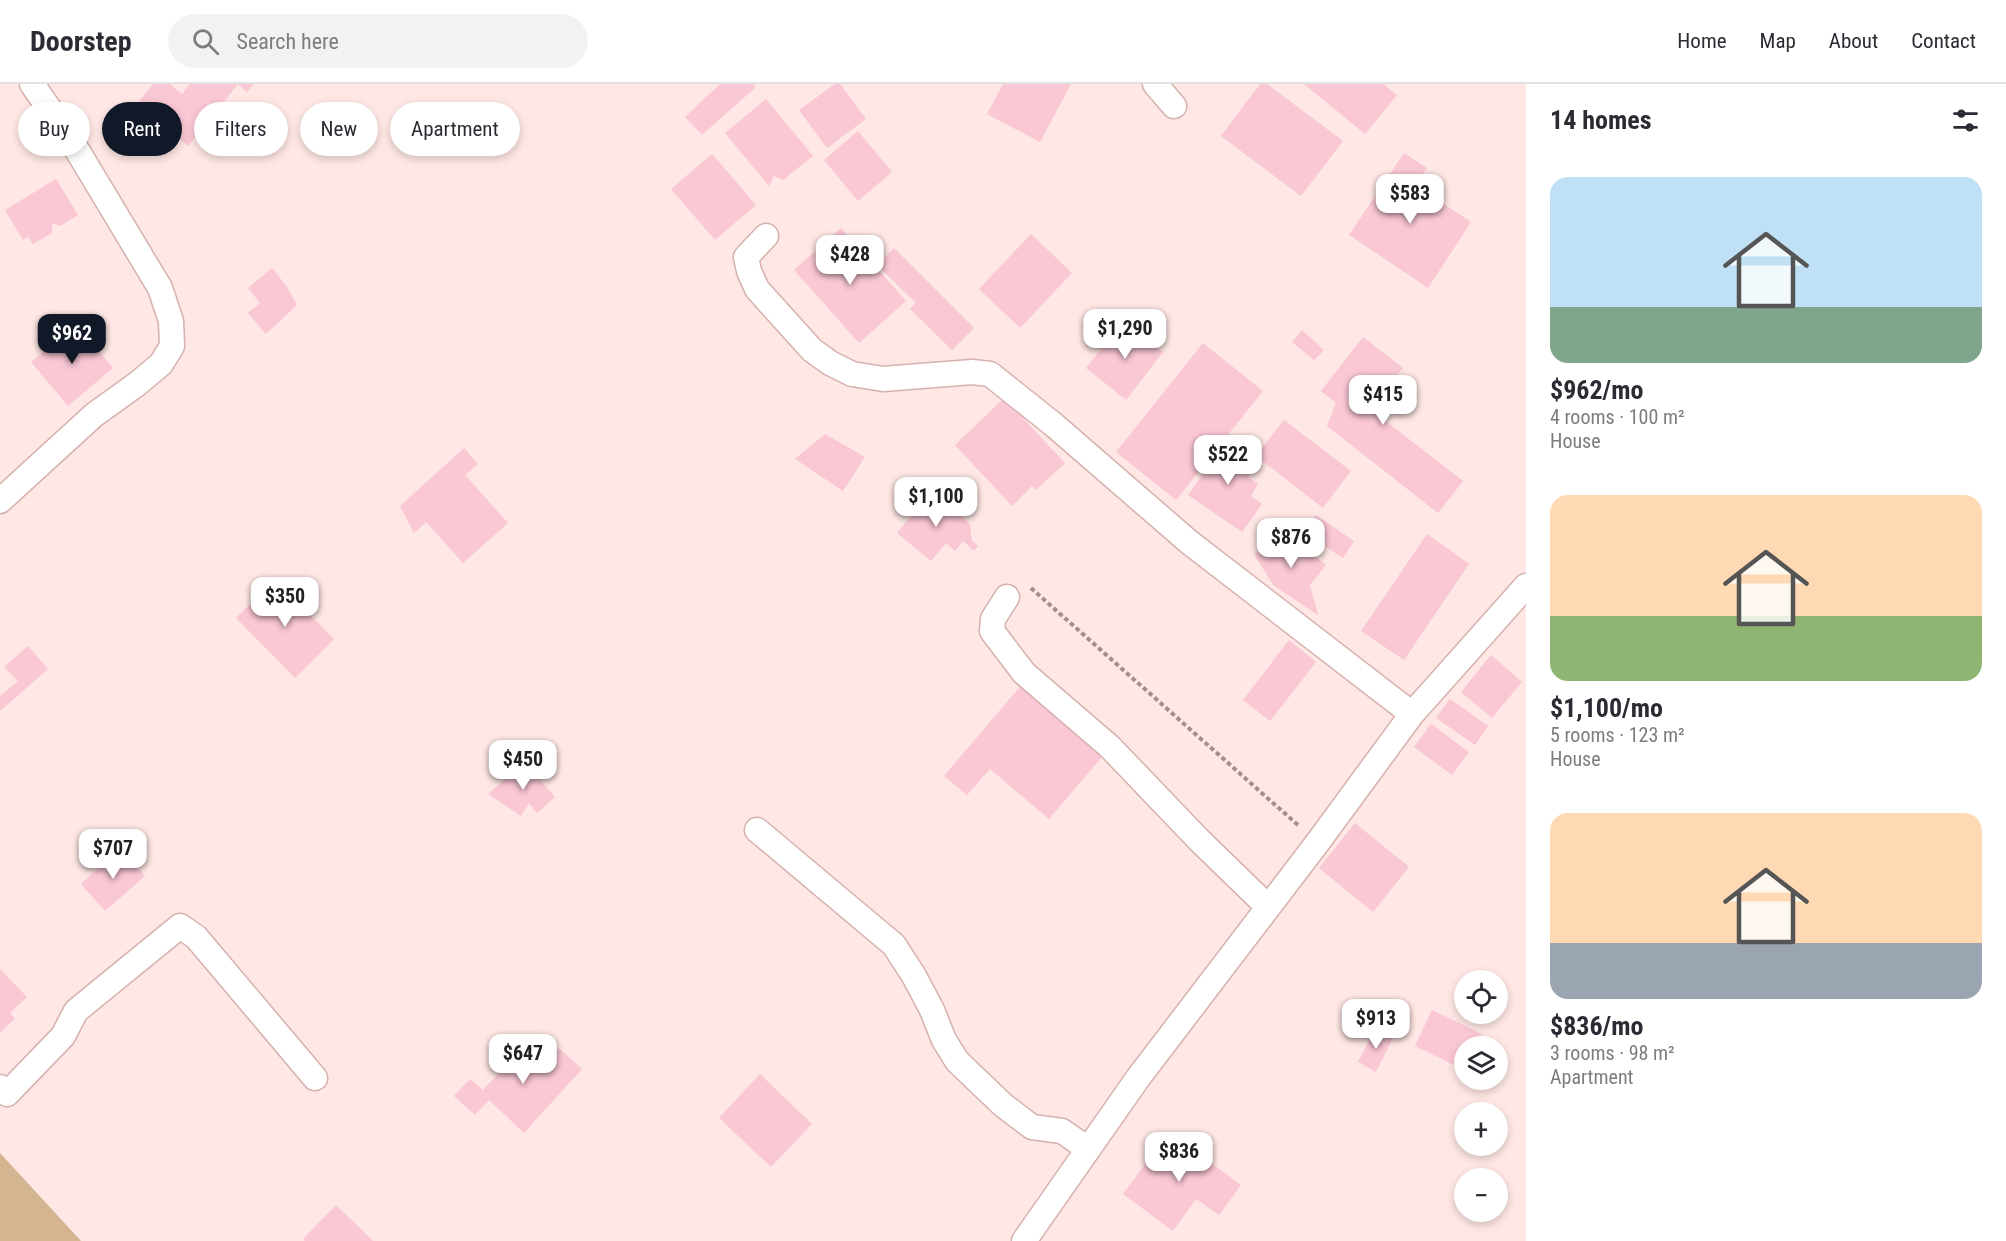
<!DOCTYPE html>
<meta charset="utf-8">
<style>
body{margin:0;font-family:"Roboto Condensed",sans-serif;background:#f2f2f3;color:#2b2b33;height:100vh;display:flex;flex-direction:column;font-size:22px;white-space:nowrap}
*{box-sizing:border-box;margin:0}
p{font-size:20px;color:#7c7c81}
.icon{flex:none;width:33px;height:33px;fill:none;stroke:currentColor;stroke-width:2;stroke-linecap:round;stroke-linejoin:round}
.map{position:relative;flex:1;overflow:hidden}
.details{display:flex;flex-direction:column;background:#fff;width:480px}
.details>*{flex:none}
.top-card{position:absolute;left:18px;top:18px;width:570px;height:54px;display:flex;gap:12px}
.fabs{position:absolute;left:1454px;top:886px;display:grid;gap:12px}
.fabs a{display:grid;place-items:center;width:54px;height:54px;border-radius:50%;background:#fff;box-shadow:0 3px 9px #0003;font-size:30px}
.price{position:absolute;translate:-50% -51px;padding:0 14px;border-radius:12px;background:#fff;color:#222;font-size:20px;line-height:39px;filter:drop-shadow(0 2px 3px #0008)}
.price::after{content:'';position:absolute;left:50%;top:36px;width:18px;height:14px;margin-left:-9px;background:inherit;clip-path:polygon(0 0,100% 0,50% 100%)}
.price.on{background:#111827;color:#fff}
ul{padding:0;list-style:none}
li{display:grid;align-content:center;gap:12px;height:318px;padding:0 24px}
li span{display:grid;place-items:center;height:186px;border-radius:18px;color:#555}
li>.icon{margin-inline-start:auto}
span .icon{width:108px;height:108px;fill:#fffc;stroke-width:1}
li b{font-size:26px}
h2{display:flex;justify-content:space-between;align-items:center;height:72px;padding:0 24px;font-size:26px}
.tag{padding:0 21px;border-radius:27px;background:#fff;box-shadow:0 3px 9px #0003;font-size:21px;line-height:54px}
.tag.on{background:#111827;color:#fff}
header{display:flex;align-items:center;gap:36px;box-sizing:border-box;height:84px;padding:0 30px;background:#fff;border-bottom:2px solid #e1e1e2}
header strong{font-size:28px}
nav{display:flex;gap:33px;margin-inline-start:auto;font-size:21px}
.search{width:420px;height:54px;background:#f2f2f3;display:flex;align-items:center;gap:15px;box-sizing:border-box;padding:0 21px;border-radius:33px;color:#7c7c81;font-size:22px}
main{display:flex;flex:1;min-height:0}
.map>svg:first-child{display:block}
.green{fill:#d3b592}
.building{fill:#fac7d4}
.lines{fill:none;stroke-linecap:round;stroke-linejoin:round}
.minor-casing{stroke:#d6b1ad;stroke-width:27}
.path{stroke:#a2908e;stroke-width:4;stroke-dasharray:4.5 3;stroke-linecap:butt}
.minor{stroke:#fff;stroke-width:24}
</style>
<header>
<strong>Doorstep</strong>
<div class="search"><svg class="icon" aria-label="search" viewBox="0 0 24 24"><circle cx="10" cy="10" r="6"/><path d="M15 15l6 6"/></svg>Search here</div>
<nav><a>Home</a><a>Map</a><a>About</a><a>Contact</a></nav>
</header>
<main>
<div class="map">
<svg width="1526" height="1157" viewBox="0 0 1526 1157">
<rect width="100%" height="100%" fill="#fee7e4"/>
<path class="green" d="M0 1069 81 1157H0Z"/>
<path class="building" d="M153 0H170L182 10 190 0H254L247 8 238 0 188 62 137 20Z
M720 0H753L756 3 702 51 685 33Z
M835 0H840L866 35 827 64 799 26Z
M1003 0H1071L1040 58 987 30Z
M1260 0H1267L1343 57 1301 112 1221 52Z
M1304 0H1383L1397 11 1365 50Z
M766 15 813 72 783 96 774 92 769 102 725 49Z
M858 47 892 88 858 117 824 76Z
M1404 69 1427 84 1415 101 1471 138 1428 204 1349 151Z
M712 70 756 121 715 156 671 105Z
M56 95 78 131 60 142 52 139V149L33 160 28 153 23 156 5 126Z
M841 144 906 217 859 259 794 186Z
M1031 150 1072 189 1020 244 979 205Z
M894 164 974 244 952 266 910 225 916 219 877 181Z
M272 184 287 203 297 221 266 250 248 229 260 219 248 204Z
M1123 237 1163 268 1126 316 1086 284Z
M76 240 113 284 68 322 31 278Z
M1302 246 1324 266 1314 276 1292 258Z
M1363 253 1403 284 1370 325 1463 397 1438 429 1327 342 1336 319 1321 307Z
M1203 259 1263 307 1176 416 1116 368Z
M1004 314 1065 379 1036 406 1032 402 1012 422 955 361Z
M1284 336 1351 387 1323 424 1256 372Z
M825 350 865 373 843 407 795 375Z
M1230 351 1248 364 1241 373 1251 384 1249 394 1258 400 1251 412 1262 420 1242 448 1188 411Z
M464 364 478 380 465 391 508 439 463 479 426 438 414 449 400 422Z
M932 407 970 440 972 457 978 462 974 467 963 457 955 467 946 459 931 477 897 449Z
M1316 431 1354 457 1343 474 1304 449Z
M1287 450 1326 481 1310 501 1318 531 1273 501 1254 470Z
M1427 450 1469 480 1404 576 1361 547Z
M275 495 334 555 295 594 236 534Z
M1289 556 1316 578 1270 637 1243 616Z
M28 562 48 585 0 627V612L18 597 4 583Z
M1491 571 1522 598 1492 634 1461 608Z
M1024 598 1106 668 1049 735 990 685 967 711 944 692Z
M1450 615 1488 642 1475 661 1436 634Z
M1431 640 1469 668 1452 691 1414 663Z
M525 678 555 713 537 729 529 719 521 732 488 710Z
M1355 739 1409 783 1373 828 1319 784Z
M121 764 145 792 105 827 81 800Z
M0 885 27 913 10 929 15 934 0 949Z
M1432 926 1482 950 1476 963H1464V986L1415 962Z
M1375 945 1393 954 1376 988 1358 978Z
M530 955 551 974 559 964 582 985 524 1049 489 1016 475 1031 454 1012 470 995 483 1006Z
M760 990 812 1040 771 1083 719 1034Z
M1169 1048 1241 1101 1219 1131 1196 1115 1173 1147 1123 1110Z
M336 1121 373 1157H305L303 1155Z"/>
<g class="lines">
<defs>
<path id="minor" d="M1155 0 1174 22
M766 152 746 173 749 187 757 205 812 266 830 279 852 290 883 295 972 288 990 290 1054 341 1189 458 1412 630
M0 417 94 331 137 300 161 280 172 262 171 237 160 204 71 56 32 0
M1007 513 993 535 992 547 1024 589 1110 663 1199 756 1268 823
M757 746 894 861 914 892 932 926 944 956 957 977 1003 1021 1032 1043 1062 1047 1088 1065
M0 1003 7 1010 63 952 76 927 180 842 196 853 315 994
M1024 1157 1138 994 1318 758 1412 630 1526 502"/>
</defs>
<use href="#minor" class="minor-casing"/>
<path class="path" d="M1031 504 1299 742"/>
<use href="#minor" class="minor"/>
</g>
</svg>
<div class="fabs">
<a><svg class="icon" aria-label="locate" viewBox="0 0 24 24"><circle cx="12" cy="12" r="6"/><path d="M12 2v4M12 18v4M2 12h4M18 12h4"/></svg></a>
<a><svg class="icon" aria-label="layers" viewBox="0 0 24 24"><path d="M12 4l9 5-9 5-9-5zM3 14l9 5 9-5"/></svg></a>
<a>+</a>
<a>−</a>
</div>
<b class="price" style="left:1410px;top:141px">$583</b>
<b class="price" style="left:850px;top:202px">$428</b>
<b class="price" style="left:1125px;top:276px">$1,290</b>
<b class="price on" style="left:72px;top:281px">$962</b>
<b class="price" style="left:1383px;top:342px">$415</b>
<b class="price" style="left:1228px;top:402px">$522</b>
<b class="price" style="left:936px;top:444px">$1,100</b>
<b class="price" style="left:1291px;top:485px">$876</b>
<b class="price" style="left:285px;top:544px">$350</b>
<b class="price" style="left:523px;top:707px">$450</b>
<b class="price" style="left:113px;top:796px">$707</b>
<b class="price" style="left:1376px;top:966px">$913</b>
<b class="price" style="left:523px;top:1001px">$647</b>
<b class="price" style="left:1179px;top:1099px">$836</b>
<div class="top-card">
<a class="tag">Buy</a>
<a class="tag on">Rent</a>
<a class="tag">Filters</a>
<a class="tag">New</a>
<a class="tag">Apartment</a>
</div>
</div>
<section class="details">
<h2>14 homes<svg class="icon" aria-label="filters" viewBox="0 0 24 24"><path d="M4 7h16M4 17h16"/><circle cx="9" cy="7" r="2"/><circle cx="15" cy="17" r="2"/></svg></h2>
<ul>
<li><span style="background:linear-gradient(#bfe0f5 70%,#7fa58c 0)"><svg class="icon" aria-label="home" viewBox="0 0 24 24"><path d="M3 11l9-7 9 7M6 9v11h12V9"/></svg></span><div><b>$962/mo</b><p>4 rooms · 100 m²</p><p>House</p></div></li>
<li><span style="background:linear-gradient(#ffd9b3 65%,#8fb573 0)"><svg class="icon" aria-label="home" viewBox="0 0 24 24"><path d="M3 11l9-7 9 7M6 9v11h12V9"/></svg></span><div><b>$1,100/mo</b><p>5 rooms · 123 m²</p><p>House</p></div></li>
<li><span style="background:linear-gradient(#ffd9b3 70%,#9aa5b1 0)"><svg class="icon" aria-label="home" viewBox="0 0 24 24"><path d="M3 11l9-7 9 7M6 9v11h12V9"/></svg></span><div><b>$836/mo</b><p>3 rooms · 98 m²</p><p>Apartment</p></div></li>
</ul>
</section>
</main>
